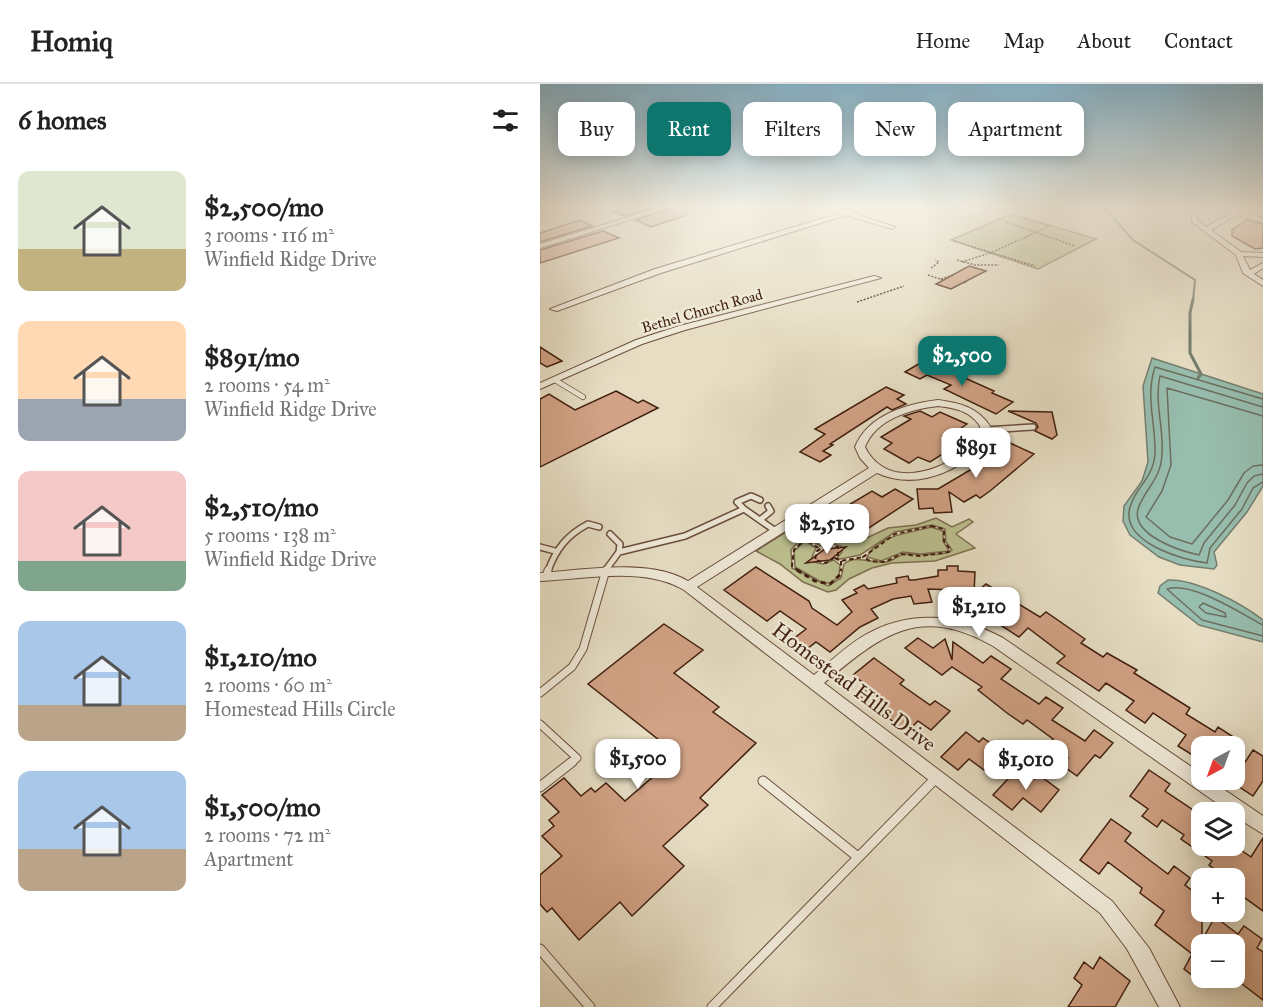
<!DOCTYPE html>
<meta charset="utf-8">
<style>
body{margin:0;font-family:"IM FELL Great Primer",serif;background:#f2f2f2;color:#222;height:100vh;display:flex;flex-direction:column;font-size:22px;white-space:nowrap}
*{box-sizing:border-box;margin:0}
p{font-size:20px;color:#767676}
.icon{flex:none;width:33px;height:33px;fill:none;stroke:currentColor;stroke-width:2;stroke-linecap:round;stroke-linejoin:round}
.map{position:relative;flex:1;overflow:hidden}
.panel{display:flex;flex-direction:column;background:#fff;width:540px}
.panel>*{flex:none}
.banner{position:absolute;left:18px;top:18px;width:570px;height:54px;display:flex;gap:12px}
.needle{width:39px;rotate:221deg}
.fabs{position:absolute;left:651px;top:652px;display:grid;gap:12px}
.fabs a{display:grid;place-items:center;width:54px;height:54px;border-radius:12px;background:#fff;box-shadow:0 3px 15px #0003;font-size:30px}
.price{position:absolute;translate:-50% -51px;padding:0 14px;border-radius:12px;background:#fff;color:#222;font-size:20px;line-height:39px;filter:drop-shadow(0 2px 3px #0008)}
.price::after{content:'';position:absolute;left:50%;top:36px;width:18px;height:14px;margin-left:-9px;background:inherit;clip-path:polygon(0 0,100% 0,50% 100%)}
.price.selected{background:#0f766e;color:#fff}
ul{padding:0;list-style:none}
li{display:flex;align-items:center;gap:18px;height:150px;padding:0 18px}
li span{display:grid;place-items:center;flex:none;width:168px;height:120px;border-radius:12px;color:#555}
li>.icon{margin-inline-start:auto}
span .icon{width:72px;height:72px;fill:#fffc;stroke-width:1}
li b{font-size:26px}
h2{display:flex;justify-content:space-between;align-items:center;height:72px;padding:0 18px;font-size:26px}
.tag{padding:0 21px;border-radius:12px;background:#fff;box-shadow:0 3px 15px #0003;font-size:21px;line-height:54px}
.tag.selected{background:#0f766e;color:#fff}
header{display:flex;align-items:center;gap:36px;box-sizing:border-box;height:84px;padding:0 30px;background:#fff;border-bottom:2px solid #e0e0e0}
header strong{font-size:28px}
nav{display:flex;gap:33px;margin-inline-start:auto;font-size:21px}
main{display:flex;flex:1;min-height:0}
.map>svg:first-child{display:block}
.green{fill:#bcbf8f;stroke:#7e6f4f;stroke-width:1.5}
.water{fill:#97bdae;stroke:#757e6e;stroke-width:1.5}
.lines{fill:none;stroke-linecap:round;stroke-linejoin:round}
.shore{stroke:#6c6e5e;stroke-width:1.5}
.stream-far1{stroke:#757e6e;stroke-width:2}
.stream{stroke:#757e6e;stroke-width:3}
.building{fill:#d1a285;stroke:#411f0f;stroke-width:1.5}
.lane-far3-casing{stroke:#6a4e3c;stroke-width:6}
.lane-far2-casing{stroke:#6a4e3c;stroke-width:8}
.lane-far1-casing{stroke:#6a4e3c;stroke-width:9}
.lane-casing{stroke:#6a4e3c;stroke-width:11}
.street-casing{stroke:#6a4e3c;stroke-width:2}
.path-far2{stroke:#411f0f;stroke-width:1.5;stroke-dasharray:2 1.5;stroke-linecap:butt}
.path-far1{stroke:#411f0f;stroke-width:2;stroke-dasharray:4.5 3;stroke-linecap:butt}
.path{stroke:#411f0f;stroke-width:3;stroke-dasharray:5 4;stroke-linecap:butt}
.lane-far3{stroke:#efe9d8;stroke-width:4.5}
.lane-far2{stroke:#efe9d8;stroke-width:5}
.lane-far1{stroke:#efe9d8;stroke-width:7}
.lane{stroke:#efe9d8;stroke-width:9}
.street{fill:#efe9d8;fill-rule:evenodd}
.labels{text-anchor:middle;stroke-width:5;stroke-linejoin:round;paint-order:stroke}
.far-street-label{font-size:15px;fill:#411f0f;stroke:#efe9d8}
.near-street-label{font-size:21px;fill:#411f0f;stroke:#efe9d8}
</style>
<header>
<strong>Homiq</strong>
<nav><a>Home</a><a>Map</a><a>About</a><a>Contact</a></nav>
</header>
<main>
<section class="panel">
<h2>6 homes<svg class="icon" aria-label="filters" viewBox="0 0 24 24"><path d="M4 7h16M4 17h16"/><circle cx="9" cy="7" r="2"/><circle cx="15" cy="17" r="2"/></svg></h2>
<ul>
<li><span style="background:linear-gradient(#dfe7d0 65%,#c2b280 0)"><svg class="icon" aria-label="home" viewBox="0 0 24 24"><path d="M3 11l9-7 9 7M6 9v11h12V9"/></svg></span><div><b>$2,500/mo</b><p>3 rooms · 116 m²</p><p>Winfield Ridge Drive</p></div></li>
<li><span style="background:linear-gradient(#ffd9b3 65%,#9aa5b1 0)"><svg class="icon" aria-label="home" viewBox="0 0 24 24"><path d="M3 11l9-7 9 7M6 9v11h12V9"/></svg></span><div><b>$891/mo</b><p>2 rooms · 54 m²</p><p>Winfield Ridge Drive</p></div></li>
<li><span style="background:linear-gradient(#f6c9c9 75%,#7fa58c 0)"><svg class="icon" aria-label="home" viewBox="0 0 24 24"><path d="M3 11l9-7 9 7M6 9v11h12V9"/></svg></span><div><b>$2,510/mo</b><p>5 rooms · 138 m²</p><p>Winfield Ridge Drive</p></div></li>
<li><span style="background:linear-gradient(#a9c7e8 70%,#b9a48a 0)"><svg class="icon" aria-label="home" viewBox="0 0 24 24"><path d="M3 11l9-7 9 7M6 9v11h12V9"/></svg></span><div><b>$1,210/mo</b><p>2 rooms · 60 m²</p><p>Homestead Hills Circle</p></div></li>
<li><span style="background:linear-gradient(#a9c7e8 65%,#b9a48a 0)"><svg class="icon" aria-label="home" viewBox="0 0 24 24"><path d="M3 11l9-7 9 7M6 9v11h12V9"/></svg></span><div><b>$1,500/mo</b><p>2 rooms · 72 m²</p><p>Apartment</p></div></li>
</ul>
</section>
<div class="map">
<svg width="723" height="923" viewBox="0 0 723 923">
<rect width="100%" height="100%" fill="#e6ddc3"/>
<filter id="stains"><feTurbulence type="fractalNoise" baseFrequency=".00333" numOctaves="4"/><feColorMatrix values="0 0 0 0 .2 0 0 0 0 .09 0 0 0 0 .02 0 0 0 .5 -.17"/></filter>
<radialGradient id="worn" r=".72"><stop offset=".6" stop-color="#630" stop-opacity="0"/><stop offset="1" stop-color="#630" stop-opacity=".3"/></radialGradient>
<path class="green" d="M471 130 556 155 498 185 411 156Z
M273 431 288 439 301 455 318 458 348 444 376 441 396 434 412 443 429 435 433 438 416 450 435 464 395 477 352 479 332 484 309 495 296 506 288 508 263 498 240 480 216 467 246 448 261 455 251 466 252 484 288 502 301 494 304 480C317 470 329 480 345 478 353 478 358 470 366 470 377 470 405 473 412 466L406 458 405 445 392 441 355 448 320 471 300 475 297 474 302 468 301 462 291 459 280 462 255 446V443Z
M391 443 403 447V457L409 467 380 470 363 468 341 477 327 473C337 451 371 449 391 443Z
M265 457 276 464 272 473 274 478 283 480 294 476 300 481 299 491 292 499H283L255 483 254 467Z"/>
<path class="water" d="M612 274 723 310V402L707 428 674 468 677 481 674 485 640 481 619 473 590 451 583 437 584 422 602 397 608 378 603 302Z
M628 496C656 495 701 519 723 536V558L659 541 618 509 620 502Z"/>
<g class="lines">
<path class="shore" d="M723 315 615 283C605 313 616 340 615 370 613 395 596 402 590 423 580 458 642 476 667 479L670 464 702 425 713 404 723 398
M723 323 620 292C614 318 624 344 622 370 621 396 605 404 598 425 591 451 640 467 659 471L664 459 695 421 707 399 714 392 723 390
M723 332 627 304 631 381 622 407 606 433 630 453 652 460 688 416 704 389 713 382 723 381
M663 519 685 529 686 533 666 529 659 523Z
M723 541C700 529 652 497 627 505L662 536 723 552"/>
<path class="stream-far1" d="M563 122 593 156 655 196 653 217"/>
<path class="stream" d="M653 215 650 229V269L661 290 658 294"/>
</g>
<path class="building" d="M89 122H118L85 132 73 127Z
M136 122H146L147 131 111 143 96 136Z
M40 136 52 142 0 158V149Z
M707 136 723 140V164L715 165 692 152V146Z
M63 147 79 154 0 179V166Z
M429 182 446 187 411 205 396 200Z
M0 263 22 277 7 283 0 279Z
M385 276 454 307 452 309 473 318 456 330 404 305 411 301 387 291 380 295 365 288Z
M346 303 364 311 357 315 366 320 352 326 347 323 290 360 293 361 283 367 291 371 280 378 260 368 285 350 275 345Z
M76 307 98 319 103 316 118 324 0 383V315L9 310 35 326Z
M380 327 392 333 400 328 427 340 420 345 433 351 390 378 378 373 369 379 344 365 352 359 341 353 371 335 364 332Z
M468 327 512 328 517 351 512 355 495 347 498 343 496 339Z
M470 359 494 370 450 407 440 414 436 411 424 418 409 408 412 428 394 429 393 424 379 425 377 405H398L442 379 438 377 461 360 465 362Z
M355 405 373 415 318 451 303 442V439L313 432 302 425 332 407 342 413Z
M306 463 290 476 266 479 285 465Z
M407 482H418V487L435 488 434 510 446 500 500 533 506 528 545 555 541 559 563 573 567 569 597 586 594 589 650 624 646 630 675 648 678 643 698 656 693 663H662V677L638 662 646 651 613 629 605 639 586 626 594 617 566 599 559 607 517 579 525 572 488 544 479 553 428 520 415 519V506L388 505 392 518 374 520 371 512 353 515 331 525 338 534 320 543 290 568 276 558 262 569 248 559 266 545 240 527 227 537 184 506 216 483 269 517 272 524 297 541 312 528 302 516 317 509 314 506 324 501 328 505 357 499 356 494 368 492 369 496H374L398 492V486H407Z
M124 540 163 566 134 589 179 623 173 628 216 659 160 714 168 721 123 762 144 782 92 832 80 818 39 856 12 824 7 828 0 820V791L22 772 2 752 14 742 9 736 19 728 2 711 24 694 41 712 51 704 55 708 66 699 85 717 138 671 48 600Z
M378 554 393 564 405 555 412 576 413 558 443 579 451 572 471 585 461 595 499 620 506 613 523 624 512 636 545 657 554 646 573 659 560 674 555 671 537 692 522 681 528 674 508 661 513 655 487 636 483 640 467 629 438 606 442 603 412 583 402 591 365 564Z
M334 574 364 596 360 600 390 621 395 617 410 627 391 646 378 637 367 648 319 612 329 603 313 591Z
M426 648 439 658 443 654 462 667 444 686 429 675 418 686 401 673Z
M713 666 723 672V697L713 712 692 698Z
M479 683 495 695 499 691 519 706 501 728 483 714 472 726 453 711Z
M609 686 630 700 625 707 662 732V762H695L711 773 723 754V827L694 806V795H688L669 781 672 777 641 755 644 751 622 736 617 743 602 732 608 725 590 712Z
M571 735 591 749 585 757 608 775 628 790 634 782 650 794 645 801 662 814V856L675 833 698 850 704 842 722 855 717 864 723 868V916L694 894V861H662V899L644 885 652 870 615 841 624 827 600 809 602 804 568 778 559 790 540 776Z
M560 873 590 897 575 923H528L542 901 534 894 544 878 553 885Z"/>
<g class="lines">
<defs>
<path id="lane-far3" d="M15 296 43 313"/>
<path id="lane-far2" d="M445 346 493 343
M204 425 197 418 211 412 220 416
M220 436 231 427 228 422
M70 450 80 460 79 468
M0 463 15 467
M8 487C16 465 27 451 48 440L59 443
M65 487 79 468 145 452 204 425 237 448"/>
<path id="lane-far1" d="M7 490 8 486
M0 609 32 583 43 565 66 486
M0 640 37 674 30 680"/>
<path id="lane" d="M223 697 318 773
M0 703 32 678
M0 865 50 923
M172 923 396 694"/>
<path id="street" d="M125 122H134L0 164V160Z
M281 122C289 122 299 127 307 126 314 126 319 122 327 122L312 129 355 143 352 145 306 131 121 189 17 227 10 225 115 185 300 129Z
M664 122H674L723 134V138L697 131 671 146 701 168 723 169V173L703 172 710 186 723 179V184L714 190 723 196V202L703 189 696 171 652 138V129ZM669 124 690 130 666 143 657 136V131Z
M334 192 341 194 145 246 102 260 0 305V299L96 256 139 242Z
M398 316C420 319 437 323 450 342 449 346 449 352 447 356 445 361 439 366 434 370 407 393 370 404 337 389L157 503 274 591C290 578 306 562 325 551 370 525 419 530 463 554L662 690V696H670L723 732V750L694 732V729H691L453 562C379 520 341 551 284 599L572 817 609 864 640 923H619L587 865 560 829 144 506C105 482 44 495 0 497V489C43 486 110 474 148 497L329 384 320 374 315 363C328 331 366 320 398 316ZM398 322C415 324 430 327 440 342 439 346 439 352 437 356 435 361 427 365 423 368 394 391 345 403 325 363 336 335 371 325 398 322Z"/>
</defs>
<use href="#lane-far3" class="lane-far3-casing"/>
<use href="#lane-far2" class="lane-far2-casing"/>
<use href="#lane-far1" class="lane-far1-casing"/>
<use href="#lane" class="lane-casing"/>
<use href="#street" class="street-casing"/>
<path class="path-far2" d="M466 138 535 162
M414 157 495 182
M417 176 435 181H459
M422 178 453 168 509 142 479 133
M391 184 399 178 395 176
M388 191 403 196
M401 195 413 191
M424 199 427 197
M317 218 364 202"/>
<path class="path-far1" d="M391 442 404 445V457L410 465 409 468 380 472 361 470 345 478 330 477 323 473 355 450Z
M256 449 280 465
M288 461 298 463V471L286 479 275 476 277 467Z
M295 474 301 477 323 473
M301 477V487
M259 487 252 482 254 466 265 455"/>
<path class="path" d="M257 486 275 497 290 500 301 490V486"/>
<use href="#lane-far3" class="lane-far3"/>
<use href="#lane-far2" class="lane-far2"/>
<use href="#lane-far1" class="lane-far1"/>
<use href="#lane" class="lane"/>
<use href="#street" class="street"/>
</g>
<linearGradient id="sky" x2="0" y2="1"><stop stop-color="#87b8d1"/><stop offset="0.49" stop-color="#f4f0e4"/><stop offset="1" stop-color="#f4f0e4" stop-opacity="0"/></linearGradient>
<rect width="723" height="251" fill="url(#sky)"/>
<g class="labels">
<g class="far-street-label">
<text transform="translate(162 227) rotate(-16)" y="5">Bethel Church Road</text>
</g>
<g class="near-street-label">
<text transform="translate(314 603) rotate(37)" y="7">Homestead Hills Drive</text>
</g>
</g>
<rect width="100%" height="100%" filter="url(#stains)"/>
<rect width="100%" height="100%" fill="url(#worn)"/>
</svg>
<div class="fabs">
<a><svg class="needle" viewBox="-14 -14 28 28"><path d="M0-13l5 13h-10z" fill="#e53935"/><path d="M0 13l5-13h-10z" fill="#767676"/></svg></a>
<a><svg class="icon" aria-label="layers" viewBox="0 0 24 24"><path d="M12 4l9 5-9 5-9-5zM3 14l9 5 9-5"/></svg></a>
<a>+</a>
<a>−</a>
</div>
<b class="price selected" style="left:422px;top:303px">$2,500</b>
<b class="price" style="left:436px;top:395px">$891</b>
<b class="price" style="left:287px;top:471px">$2,510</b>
<b class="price" style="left:439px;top:554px">$1,210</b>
<b class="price" style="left:98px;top:706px">$1,500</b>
<b class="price" style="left:486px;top:707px">$1,010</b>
<div class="banner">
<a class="tag">Buy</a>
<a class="tag selected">Rent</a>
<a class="tag">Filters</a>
<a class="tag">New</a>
<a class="tag">Apartment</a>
</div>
</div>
</main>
